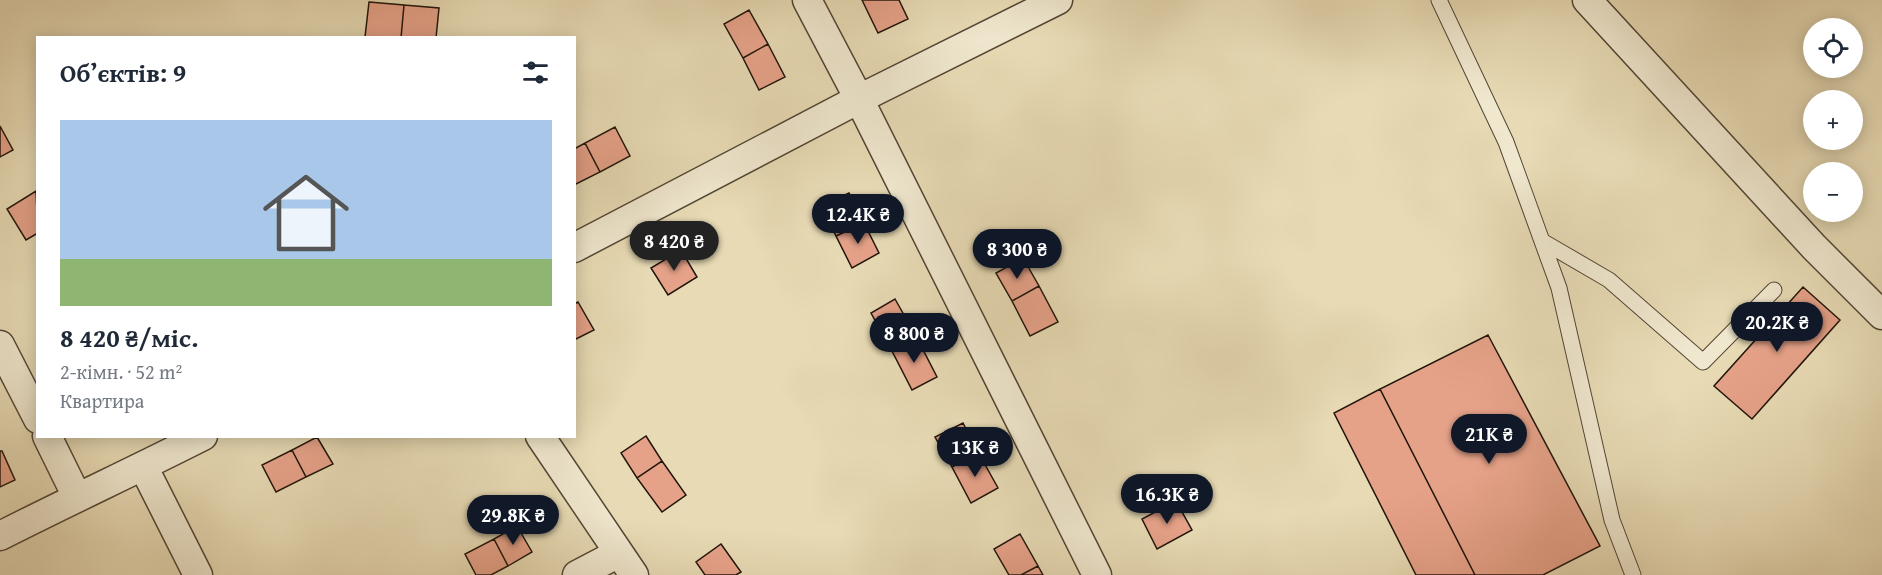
<!DOCTYPE html>
<html lang="uk">
<meta charset="utf-8">
<style>
body{margin:0;font-family:"Gentium Book Plus",serif;background:#f2f2f3;color:#1f2937;height:100vh;display:flex;flex-direction:column;font-size:22px;white-space:nowrap}
*{box-sizing:border-box;margin:0}
p{font-size:20px;color:#747a83}
.icon{flex:none;width:33px;height:33px;fill:none;stroke:currentColor;stroke-width:2;stroke-linecap:round;stroke-linejoin:round}
.map{position:relative;flex:1;overflow:hidden}
.drawer{position:absolute;left:36px;top:36px;width:540px;height:402px;display:flex;flex-direction:column;background:#fff;border-radius:0px;box-shadow:0 3px 15px #0003}
.drawer>*{flex:none}
.tools{position:absolute;left:1803px;top:18px;display:grid;gap:12px}
.tools a{display:grid;place-items:center;width:60px;height:60px;border-radius:50%;background:#fff;box-shadow:0 3px 15px #0003;font-size:30px}
.price{position:absolute;translate:-50% -51px;padding:0 14px;border-radius:21px;background:#111827;color:#fff;font-size:20px;line-height:39px;filter:drop-shadow(0 2px 3px #0008)}
.price::after{content:'';position:absolute;left:50%;top:36px;width:18px;height:14px;margin-left:-9px;background:inherit;clip-path:polygon(0 0,100% 0,50% 100%)}
.price.selected{background:#222;color:#fff}
ul{padding:0;list-style:none}
li{display:grid;align-content:center;gap:12px;height:318px;padding:0 24px}
li span{display:grid;place-items:center;height:186px;border-radius:0px;color:#555}
li>.icon{margin-inline-start:auto}
span .icon{width:108px;height:108px;fill:#fffc;stroke-width:1}
li b{font-size:26px}
h2{display:flex;justify-content:space-between;align-items:center;height:72px;padding:0 24px;font-size:26px}
.map>svg:first-child{display:block}
.building{fill:#e6a289;stroke:#20150a;stroke-width:1.5}
.lines{fill:none;stroke-linecap:round;stroke-linejoin:round}
.lane-casing{stroke:#524634;stroke-width:17}
.street-casing{stroke:#524634;stroke-width:31}
.lane{stroke:#efe7ce;stroke-width:15}
.street{stroke:#efe7ce;stroke-width:28}
</style>
<div class="map">
<svg width="1882" height="575" viewBox="0 0 1882 575">
<rect width="100%" height="100%" fill="#e7dab4"/>
<filter id="stains"><feTurbulence type="fractalNoise" baseFrequency=".00333" numOctaves="4"/><feColorMatrix values="0 0 0 0 .2 0 0 0 0 .09 0 0 0 0 .02 0 0 0 .5 -.17"/></filter>
<radialGradient id="worn" r=".72"><stop offset=".6" stop-color="#630" stop-opacity="0"/><stop offset="1" stop-color="#630" stop-opacity=".3"/></radialGradient>
<path class="building" d="M862 0H899L908 19 878 33Z
M369 2 404 5 401 38 365 37Z
M404 5 439 8 436 38H401Z
M749 10 768 44 743 58 724 24Z
M768 44 785 77 759 90 743 58Z
M0 126 13 150 0 157Z
M615 127 630 156 600 172 585 143Z
M585 143 600 172 574 185V149Z
M36 191 38 233 26 240 7 209Z
M849 193 864 223 836 236 821 206Z
M864 223 879 253 852 268 836 236Z
M681 250 697 277 668 295 651 268Z
M1023 258 1039 286 1012 301 996 273Z
M1039 286 1058 322 1030 336 1012 301Z
M1803 287 1840 320 1752 419 1714 386Z
M895 299 917 338 892 351 871 313Z
M578 302 594 330 574 340V304Z
M1488 335 1600 546 1543 575H1475L1380 389Z
M917 338 937 377 912 390 892 351Z
M1380 389 1475 575H1416L1334 413Z
M963 423 978 452 952 467 935 437Z
M646 436 662 461 637 478 621 453Z
M317 437 333 464 306 477 292 450Z
M292 450 306 477 276 492 262 465Z
M0 451H2L15 480 0 487Z
M978 452 998 488 971 503 952 467Z
M662 461 686 495 662 512 637 478Z
M1176 501 1192 530 1157 549 1142 519Z
M517 526 532 552 508 566 494 539Z
M1020 534 1038 566 1021 575H1009L994 549Z
M494 539 508 566 491 575H476L465 554Z
M721 544 741 572 736 575H705L696 562Z
M1038 566 1043 575H1021Z"/>
<g class="lines">
<defs>
<path id="lane" d="M1439 0 1506 142 1559 288 1612 520 1633 575
M1542 241 1609 280 1703 362 1774 290"/>
<path id="street" d="M807 0 859 99 1097 575
M1587 0 1814 247 1882 315
M574 248 859 99 1058 0
M0 345 38 419
M47 436 77 497
M540 436 634 575
M143 466 198 575
M0 536C67 502 136 470 203 436
M577 575 619 553"/>
</defs>
<use href="#lane" class="lane-casing"/>
<use href="#street" class="street-casing"/>
<use href="#lane" class="lane"/>
<use href="#street" class="street"/>
</g>
<rect width="100%" height="100%" filter="url(#stains)"/>
<rect width="100%" height="100%" fill="url(#worn)"/>
</svg>
<div class="tools">
<a><svg class="icon" aria-label="locate" viewBox="0 0 24 24"><circle cx="12" cy="12" r="6"/><path d="M12 2v4M12 18v4M2 12h4M18 12h4"/></svg></a>
<a>+</a>
<a>−</a>
</div>
<b class="price" style="left:858px;top:245px">12.4K ₴</b>
<b class="price selected" style="left:674px;top:272px">8 420 ₴</b>
<b class="price" style="left:1017px;top:280px">8 300 ₴</b>
<b class="price" style="left:1777px;top:353px">20.2K ₴</b>
<b class="price" style="left:914px;top:364px">8 800 ₴</b>
<b class="price" style="left:1489px;top:465px">21K ₴</b>
<b class="price" style="left:975px;top:478px">13K ₴</b>
<b class="price" style="left:1167px;top:525px">16.3K ₴</b>
<b class="price" style="left:513px;top:546px">29.8K ₴</b>
<section class="drawer">
<h2>Об’єктів: 9<svg class="icon" aria-label="filters" viewBox="0 0 24 24"><path d="M4 7h16M4 17h16"/><circle cx="9" cy="7" r="2"/><circle cx="15" cy="17" r="2"/></svg></h2>
<ul>
<li><span style="background:linear-gradient(#a9c7e8 75%,#8fb573 0)"><svg class="icon" aria-label="home" viewBox="0 0 24 24"><path d="M3 11l9-7 9 7M6 9v11h12V9"/></svg></span><div><b>8 420 ₴/міс.</b><p>2-кімн. · 52 m²</p><p>Квартира</p></div></li>
</ul>
</section>
</div>
